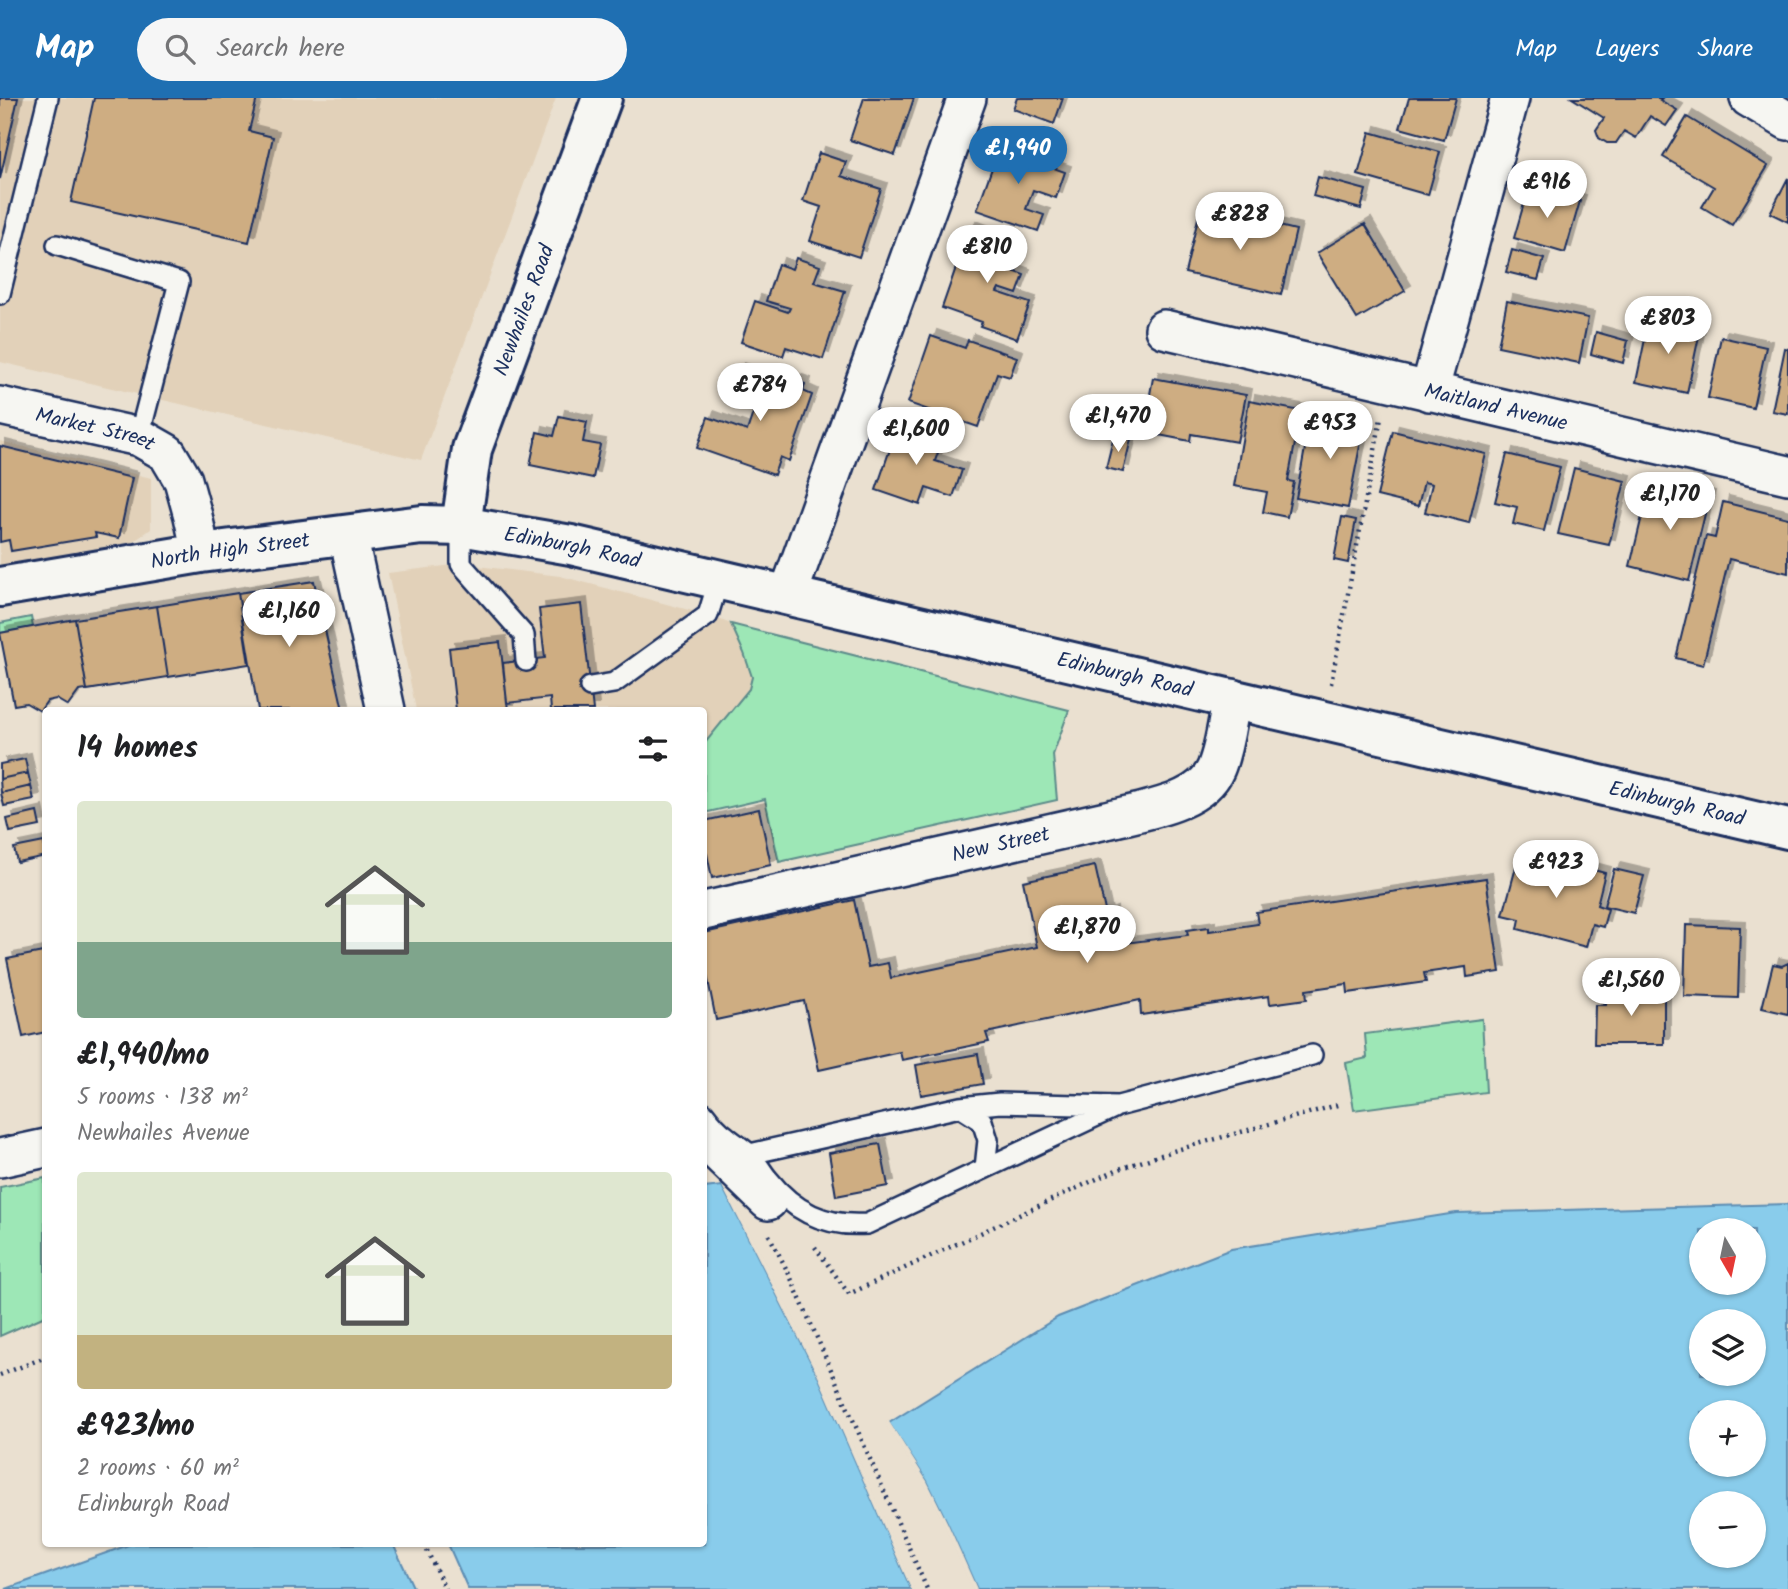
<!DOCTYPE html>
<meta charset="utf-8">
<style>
body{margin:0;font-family:Kalam,sans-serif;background:#f6f6f6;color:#202124;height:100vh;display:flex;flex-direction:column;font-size:26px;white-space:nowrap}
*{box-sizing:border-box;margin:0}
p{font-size:23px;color:#757577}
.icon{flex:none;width:38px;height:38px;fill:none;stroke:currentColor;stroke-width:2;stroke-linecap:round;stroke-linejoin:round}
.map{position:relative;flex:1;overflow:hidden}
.drawer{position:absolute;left:42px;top:609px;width:665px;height:840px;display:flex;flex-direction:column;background:#fff;border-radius:7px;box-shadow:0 2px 5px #0004}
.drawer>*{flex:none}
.needle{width:46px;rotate:171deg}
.fabs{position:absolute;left:1689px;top:1120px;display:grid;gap:14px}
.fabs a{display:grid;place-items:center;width:77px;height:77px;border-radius:50%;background:#fff;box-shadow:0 2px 5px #0004;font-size:35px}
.price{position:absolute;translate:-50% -60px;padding:0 16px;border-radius:24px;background:#fff;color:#222;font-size:23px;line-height:46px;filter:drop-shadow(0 2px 4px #0008)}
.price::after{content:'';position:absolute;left:50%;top:42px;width:21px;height:16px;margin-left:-10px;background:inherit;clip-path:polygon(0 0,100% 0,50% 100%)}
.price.current{background:#1f6fb2;color:#fff}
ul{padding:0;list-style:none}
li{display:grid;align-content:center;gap:14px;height:371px;padding:0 35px}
li span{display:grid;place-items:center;height:217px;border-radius:7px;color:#555}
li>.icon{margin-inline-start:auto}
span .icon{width:126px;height:126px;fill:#fffc;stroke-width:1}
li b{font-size:30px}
h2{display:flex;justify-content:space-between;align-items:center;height:84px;padding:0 35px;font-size:30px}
header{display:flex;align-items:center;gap:42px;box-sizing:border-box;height:98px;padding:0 35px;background:#1f6fb2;color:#fff}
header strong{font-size:33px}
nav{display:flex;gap:38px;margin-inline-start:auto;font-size:24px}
.search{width:490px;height:63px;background:#f6f6f6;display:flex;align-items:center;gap:18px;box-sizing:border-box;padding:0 24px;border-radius:38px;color:#757577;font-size:26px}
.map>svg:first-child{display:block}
.built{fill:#e2d1b9}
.green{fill:#9de7b6;stroke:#5c8b8a;stroke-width:2}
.water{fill:#89cceb;stroke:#5d8db3;stroke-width:2;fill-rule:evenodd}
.pier{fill:#eae0d0}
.building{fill:#cead82;stroke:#1b2f5e;stroke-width:2;filter:url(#shadow)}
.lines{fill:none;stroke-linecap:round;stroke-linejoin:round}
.lane-casing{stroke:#1b2f5e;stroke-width:24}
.street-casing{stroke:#1b2f5e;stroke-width:42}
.secondary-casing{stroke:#1b2f5e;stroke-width:44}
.primary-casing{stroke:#1b2f5e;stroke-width:44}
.path{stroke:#1b2f5e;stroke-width:4.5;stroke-dasharray:2 5;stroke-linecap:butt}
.lane{stroke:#f6f6f2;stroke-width:19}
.street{stroke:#f6f6f2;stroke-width:37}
.secondary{stroke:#f6f6f2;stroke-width:38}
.primary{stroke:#f6f6f2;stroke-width:38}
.labels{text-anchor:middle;stroke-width:7;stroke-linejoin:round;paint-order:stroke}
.street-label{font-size:21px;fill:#1b2f5e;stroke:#f6f6f2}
</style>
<header>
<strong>Map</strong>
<div class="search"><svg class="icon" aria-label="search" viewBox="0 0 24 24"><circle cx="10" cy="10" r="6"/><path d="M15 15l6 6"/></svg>Search here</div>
<nav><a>Map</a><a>Layers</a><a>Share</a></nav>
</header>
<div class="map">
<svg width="1788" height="1491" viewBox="0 0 1788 1491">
<defs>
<filter id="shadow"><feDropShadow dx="6" dy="-6" stdDeviation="0" flood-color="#0004"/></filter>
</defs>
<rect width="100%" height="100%" fill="#eae0d0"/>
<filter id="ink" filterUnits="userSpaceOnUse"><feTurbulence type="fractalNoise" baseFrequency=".0143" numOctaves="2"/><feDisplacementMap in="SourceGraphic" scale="14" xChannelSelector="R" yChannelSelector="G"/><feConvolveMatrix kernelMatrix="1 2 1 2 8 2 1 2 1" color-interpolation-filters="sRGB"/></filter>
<g filter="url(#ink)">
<path class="built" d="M0 0H556L421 362 0 264Z
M0 343 151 380V431L126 449 0 468Z
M461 466 560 478 708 517 731 526 744 555 752 579 749 591 704 646V612H416L388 475Z"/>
<path class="green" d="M31 519 33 529 0 535V525Z
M731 526 1069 612 1053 657 1057 702 779 764 765 701 704 715V646L749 591 752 579 744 555Z
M1482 921 1486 994 1354 1012 1346 965 1367 960 1365 936Z
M45 1080V1218L0 1238V1089Z"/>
<path class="water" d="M722 1088 818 1278 911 1491H468L448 1446H704V1090Z
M1788 1106V1491H977L948 1426 927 1383 889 1325 1058 1219 1231 1151 1456 1115ZM1701 1132H1754V1185H1701ZM1701 1223H1754V1276H1701ZM1701 1314H1754V1367H1701ZM1701 1405H1754V1458H1701Z
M131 1446H393L414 1491H6Z"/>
<path class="pier" d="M722 1088 727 1091 821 1276 914 1491H911L818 1278Z
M888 1322 927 1383 948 1426 977 1491H973L945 1427 924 1385 886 1326Z"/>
<path class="building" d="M0 0H18L0 81Z
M94 0H257L249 33 273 39 249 144 71 104Z
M864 0H914L895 57 850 42Z
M1017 0H1063L1054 26 1013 11Z
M1409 0H1456L1444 42 1400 30Z
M1572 0H1662L1660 2 1677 12 1666 28 1650 18 1636 40 1624 33 1616 45H1607L1599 40 1596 32 1604 20Z
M1687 19 1768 68 1732 127 1702 109 1714 89 1663 59Z
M1370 34 1440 54 1428 97 1358 77Z
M1001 45 1044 60 1042 66 1065 74 1056 100 1033 92 1026 111 1044 117 1038 133 977 112Z
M819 55 846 64 841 78 881 91 859 159 810 143 821 109 803 103Z
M1318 79 1366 92 1361 111 1313 98Z
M1788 80V124L1770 115Z
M1529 88 1580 103 1565 155 1514 140Z
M1201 108 1235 116 1230 135 1246 139 1250 121 1296 132 1281 197 1185 175Z
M1365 126 1405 193 1357 221 1317 155Z
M970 129 1014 145 1005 170 1024 177 1017 196 999 190 997 194 1030 205 1017 241 980 228 982 224 942 210Z
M1512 152 1544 161 1538 182 1506 174Z
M796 160 820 168 814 184 845 193 823 261 786 249 783 258 741 244 755 203 788 214 790 210 766 203 778 166 792 171Z
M1507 203 1588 220 1579 265 1498 248Z
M1649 222 1700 233 1687 295 1636 284Z
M1596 234 1628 243 1623 265 1591 256Z
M931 238 965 250 968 242 1017 259 1010 279 997 275 978 329 908 305Z
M1721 239 1766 249 1753 310 1708 300Z
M1785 250 1788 251V316L1772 313Z
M738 271 777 284 779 277 805 286 803 293 812 297 789 363 780 359 774 377 697 350 708 319 747 333 755 309 728 300Z
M1153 280 1246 297 1237 344 1191 336 1190 343 1143 334Z
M1249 303 1301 313 1288 383 1294 384 1287 419 1263 414 1267 394 1234 388Z
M1311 317 1364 327 1348 410 1296 400Z
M559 318 587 324 583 344 600 347 593 380 530 367 537 334 554 338Z
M899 325 943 341 935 363 962 372 953 399 926 390 920 407 876 392Z
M1393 333 1486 356 1469 425 1425 414 1432 386 1424 384 1418 408 1377 398Z
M1114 337 1131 341 1123 374 1106 370Z
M0 348 132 380 119 440 95 435 96 439 11 453 9 442 0 444Z
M1507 356 1560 369 1544 433 1513 426 1517 409 1495 404Z
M1574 370 1625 383 1609 447 1558 436Z
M1650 385 1709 399 1689 483 1630 468Z
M1723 404 1788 420V475L1729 461 1703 567 1676 560 1706 438 1715 440Z
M1342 419 1356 422 1348 465 1334 462Z
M314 483 343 612H258L238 495Z
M238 495 249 566 168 579 157 508Z
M581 506 593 612H551L550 600 507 605 503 565 545 560 539 511Z
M157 508 168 579 87 592 75 521Z
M75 521 87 592 79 593 68 608 56 601 47 603 40 613 26 605 14 607 0 535Z
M500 544 508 612H456L449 550Z
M25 661 28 675 0 681V666Z
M28 675 31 688 1 695 0 681Z
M31 688 34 702 4 708 1 695Z
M759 711 771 767 712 780 707 756 704 757V723Z
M37 714 40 728 10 734 7 721Z
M44 744 46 758 17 764 14 750Z
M1519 758 1566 770 1567 765 1605 775 1597 807 1608 811 1603 829 1592 826 1586 849 1518 831 1520 821 1503 817Z
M1095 768 1106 817 1111 815 1115 837 1119 843 1125 845 1188 837 1187 832 1209 829V833L1258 826 1256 814 1486 780 1500 874 1467 879 1466 869 1424 875 1426 884 1348 895 1347 886 1306 892 1307 901 1270 906 1269 898 1141 917 1140 902 986 935 989 944 902 962 900 954 819 972 804 903 716 922 704 862V835L854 802 868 869 888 865 891 880 1037 849 1023 783Z
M1614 771 1644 778 1634 815 1604 808Z
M1686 827 1740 829 1738 900 1684 898Z
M43 854 46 865V934L23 939 7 861Z
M1788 865V916L1762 910 1773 866 1782 868Z
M1606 892 1664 893V946H1594L1595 907H1606Z
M978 956 983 986 921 997 916 967Z
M880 1046 888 1088 836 1098 829 1055Z"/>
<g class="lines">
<defs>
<path id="lane" d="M57 147 179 184 139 339
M0 196 48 0
M461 428V466L524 537 526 563
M590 589 614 585 708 517 719 481
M960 1009 982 1023 988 1042 985 1070
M704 1015C710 1023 717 1032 726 1038 733 1044 741 1049 748 1055 756 1062 761 1073 768 1081 794 1114 826 1129 867 1126L1114 1010
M750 1056 960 1009 1000 1005 1118 1008 1312 957"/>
<g id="street">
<path d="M1749 0 1788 23"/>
<path id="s1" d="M1164 231 1788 377"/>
<path d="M1429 294 1510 0"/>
<path id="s2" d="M0 308 139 339 167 355 183 382 193 418 201 455"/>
<path d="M348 437 386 612"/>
<path d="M788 497 967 0"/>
<path id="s3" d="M704 813 1106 722C1141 713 1201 706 1216 670 1225 648 1227 623 1232 600"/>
<path d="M704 1041 768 1103"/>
<path d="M0 1060 46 1050"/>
</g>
<g id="secondary">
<path id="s4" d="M461 428 472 351 602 0"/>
</g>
<g id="primary">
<path id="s5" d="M0 489 201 455 422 427 461 428 571 447 1788 731"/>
</g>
</defs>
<use href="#lane" class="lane-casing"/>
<use href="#street" class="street-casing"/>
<use href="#secondary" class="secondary-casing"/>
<use href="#primary" class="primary-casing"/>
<path class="path" d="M1331 586 1381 320
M769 1137 790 1178 927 1491
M815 1149 849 1196 1116 1072 1173 1053 1341 1006
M0 1277 46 1259
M424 1446 445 1491"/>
<use href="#lane" class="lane"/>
<use href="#street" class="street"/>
<use href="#secondary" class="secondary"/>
<use href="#primary" class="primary"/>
</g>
</g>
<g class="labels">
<g class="street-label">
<text dy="7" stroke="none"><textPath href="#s4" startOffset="226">Newhailes Road</textPath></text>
<text dy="7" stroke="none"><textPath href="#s1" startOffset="341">Maitland Avenue</textPath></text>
<text dy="7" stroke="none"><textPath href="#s2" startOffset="98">Market Street</textPath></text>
<text dy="7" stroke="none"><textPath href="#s5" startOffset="579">Edinburgh Road</textPath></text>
<text dy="7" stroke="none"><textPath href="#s5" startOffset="233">North High Street</textPath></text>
<text dy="7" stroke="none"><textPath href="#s5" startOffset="1146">Edinburgh Road</textPath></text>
<text dy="7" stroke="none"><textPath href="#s5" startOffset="1713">Edinburgh Road</textPath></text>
<text dy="7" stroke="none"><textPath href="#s3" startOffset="304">New Street</textPath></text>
</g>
</g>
</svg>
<div class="fabs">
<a><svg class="needle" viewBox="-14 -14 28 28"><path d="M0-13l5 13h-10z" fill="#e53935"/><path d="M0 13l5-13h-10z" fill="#757577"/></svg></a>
<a><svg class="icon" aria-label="layers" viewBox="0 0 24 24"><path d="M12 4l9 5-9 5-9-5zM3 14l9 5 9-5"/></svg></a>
<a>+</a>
<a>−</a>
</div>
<b class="price current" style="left:1018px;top:88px">£1,940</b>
<b class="price" style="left:1547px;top:122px">£916</b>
<b class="price" style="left:1240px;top:154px">£828</b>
<b class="price" style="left:987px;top:187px">£810</b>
<b class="price" style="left:1668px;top:258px">£803</b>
<b class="price" style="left:760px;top:325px">£784</b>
<b class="price" style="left:1118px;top:356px">£1,470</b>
<b class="price" style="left:1330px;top:363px">£953</b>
<b class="price" style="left:916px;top:369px">£1,600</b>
<b class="price" style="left:1670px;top:434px">£1,170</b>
<b class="price" style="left:289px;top:551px">£1,160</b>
<b class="price" style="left:1556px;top:802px">£923</b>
<b class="price" style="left:1087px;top:867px">£1,870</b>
<b class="price" style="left:1631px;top:920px">£1,560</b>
<section class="drawer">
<h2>14 homes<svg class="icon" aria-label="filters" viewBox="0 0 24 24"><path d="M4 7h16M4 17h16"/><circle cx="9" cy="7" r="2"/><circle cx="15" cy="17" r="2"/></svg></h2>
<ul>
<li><span style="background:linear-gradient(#dfe7d0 65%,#7fa58c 0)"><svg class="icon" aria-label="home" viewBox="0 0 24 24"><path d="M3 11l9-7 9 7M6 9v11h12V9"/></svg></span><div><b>£1,940/mo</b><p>5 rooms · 138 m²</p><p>Newhailes Avenue</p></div></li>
<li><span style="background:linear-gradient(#dfe7d0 75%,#c2b280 0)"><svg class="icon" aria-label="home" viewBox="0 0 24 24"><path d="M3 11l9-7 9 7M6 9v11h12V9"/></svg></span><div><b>£923/mo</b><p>2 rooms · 60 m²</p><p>Edinburgh Road</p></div></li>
</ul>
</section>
</div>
